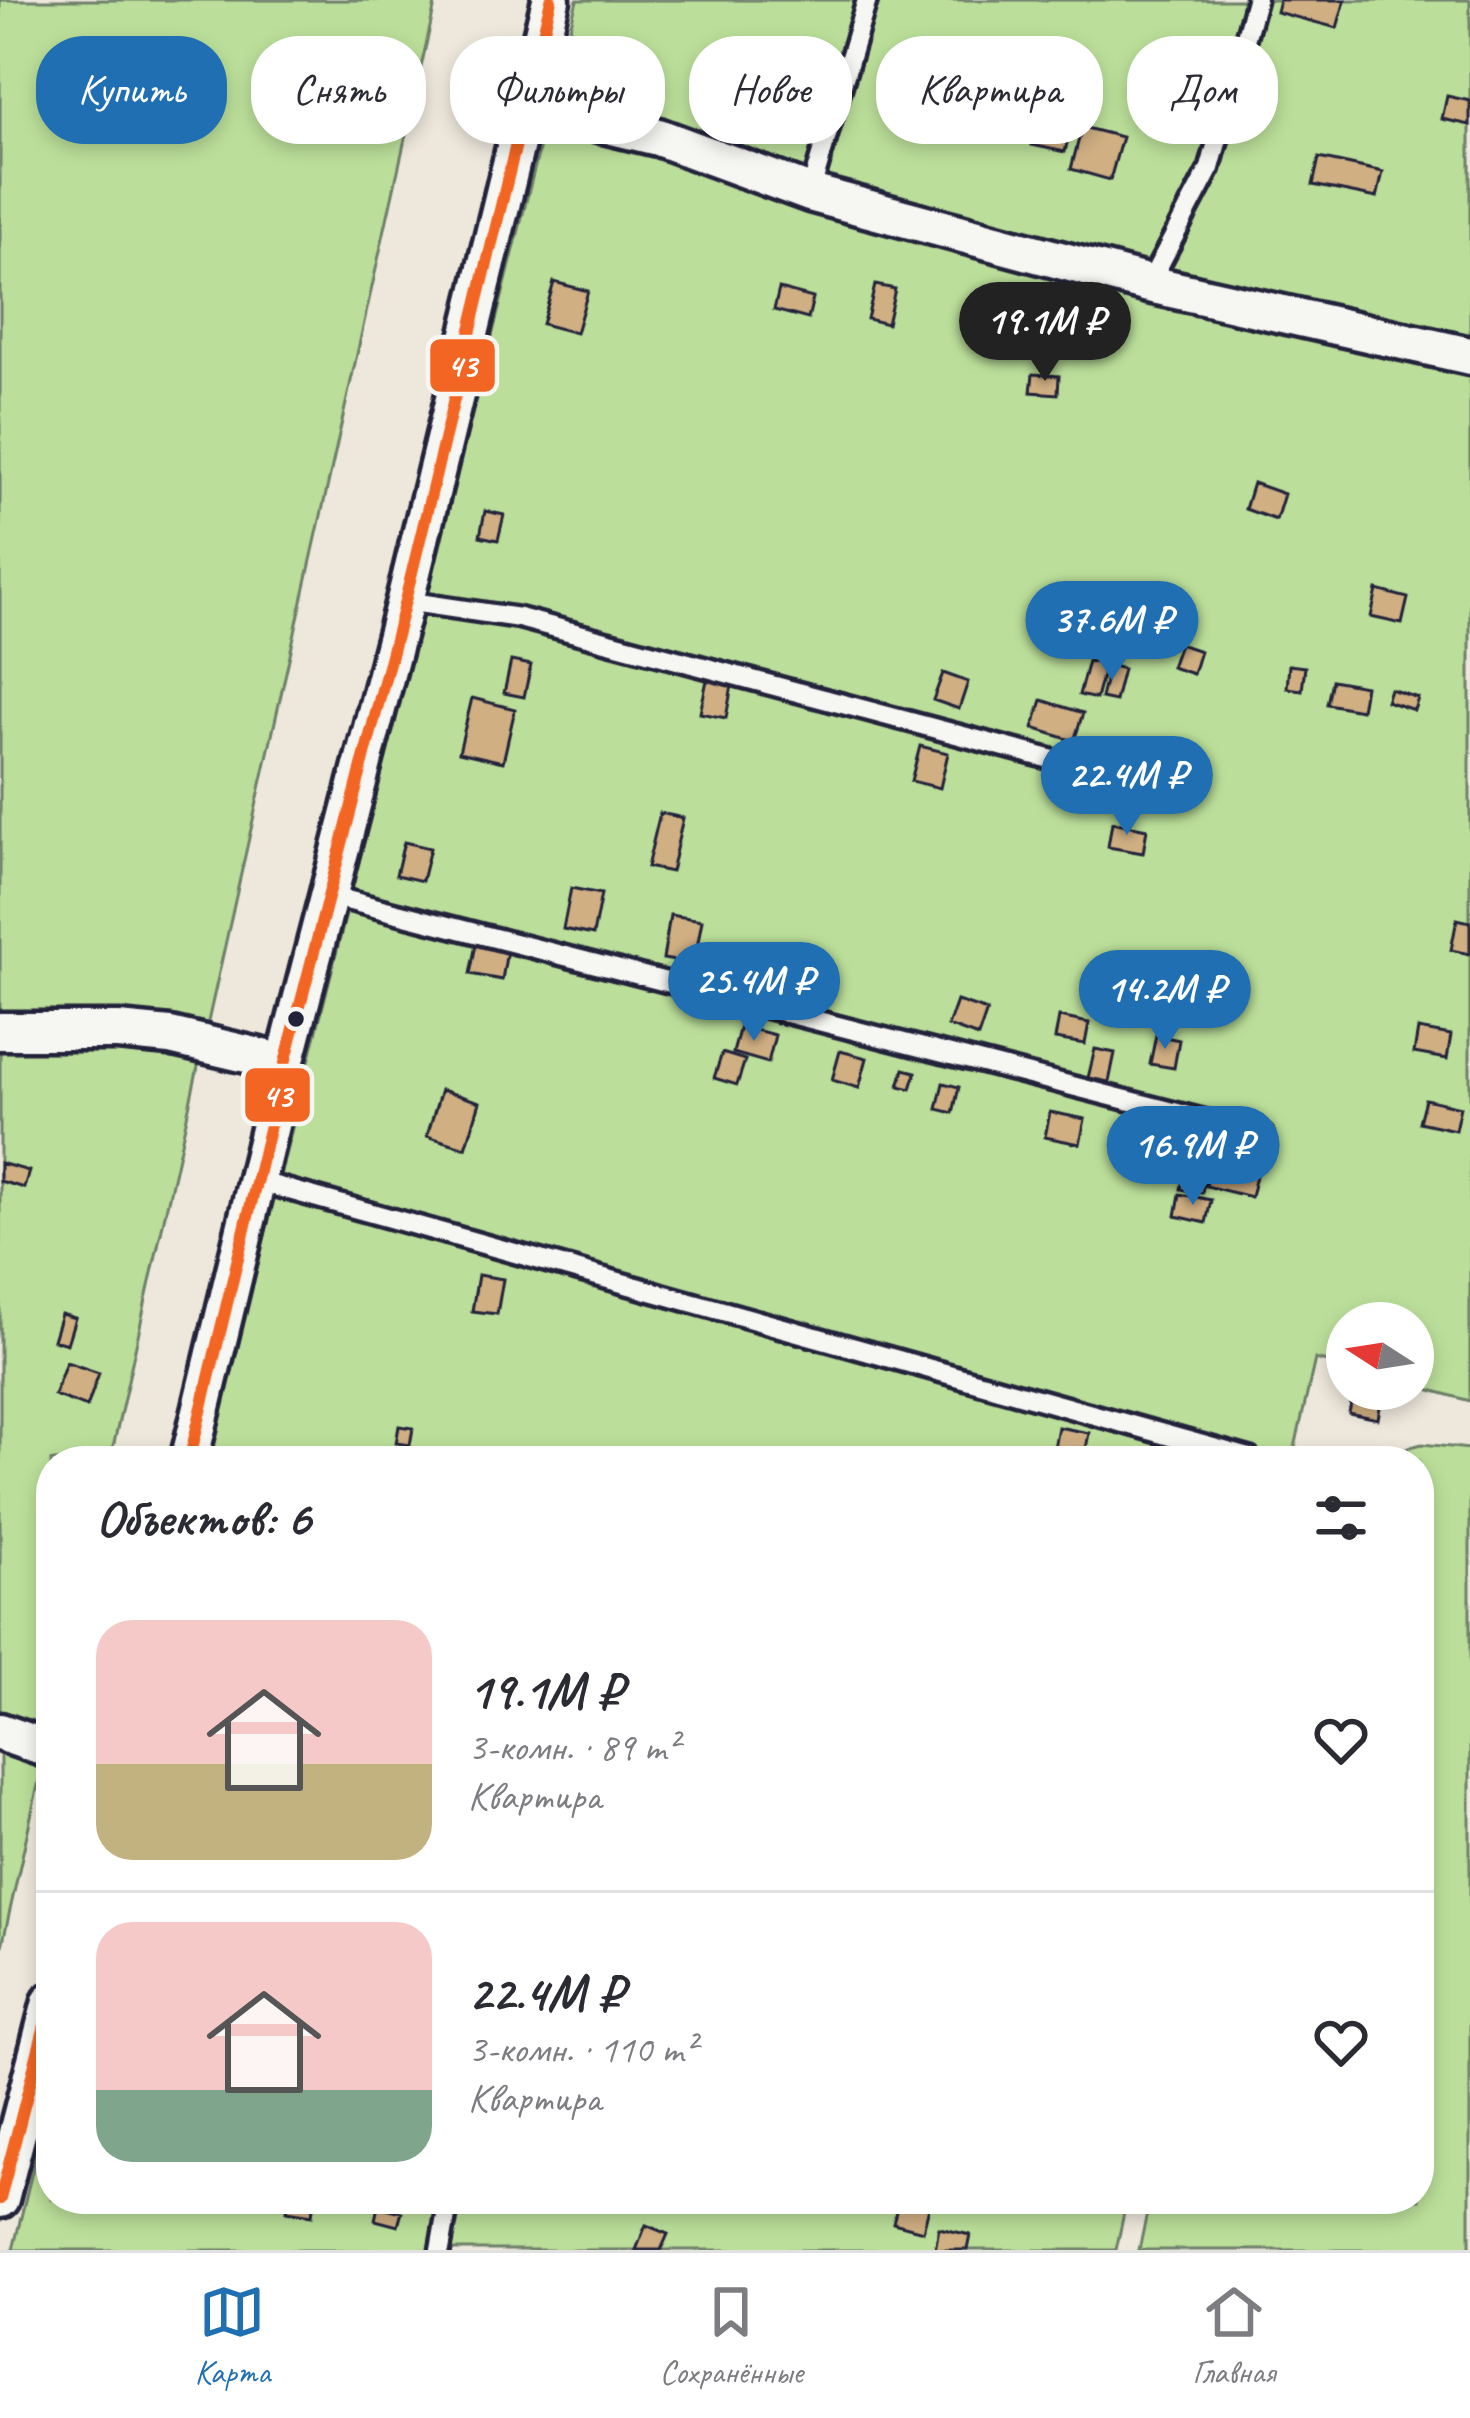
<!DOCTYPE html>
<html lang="ru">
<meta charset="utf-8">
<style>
body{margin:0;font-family:Caveat,sans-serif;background:#f2f2f3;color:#2b2b33;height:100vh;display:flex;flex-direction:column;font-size:45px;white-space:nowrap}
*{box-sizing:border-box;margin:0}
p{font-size:39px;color:#7c7c81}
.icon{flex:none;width:66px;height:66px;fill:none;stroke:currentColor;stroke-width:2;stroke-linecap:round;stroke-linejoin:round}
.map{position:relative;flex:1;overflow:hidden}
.details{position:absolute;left:36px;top:1446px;width:1398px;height:768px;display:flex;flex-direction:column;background:#fff;border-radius:48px;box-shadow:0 6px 18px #0003}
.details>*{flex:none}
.hud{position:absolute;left:36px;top:36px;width:1398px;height:108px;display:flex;gap:24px}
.needle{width:78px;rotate:282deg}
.buttons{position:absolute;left:1326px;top:1302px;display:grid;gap:24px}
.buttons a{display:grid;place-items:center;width:108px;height:108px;border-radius:50%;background:#fff;box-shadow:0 6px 18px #0003;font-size:60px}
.price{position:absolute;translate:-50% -102px;padding:0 27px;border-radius:42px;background:#1f6fb2;color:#fff;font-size:39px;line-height:78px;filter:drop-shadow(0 3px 6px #0008)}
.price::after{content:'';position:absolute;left:50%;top:72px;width:36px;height:27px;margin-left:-18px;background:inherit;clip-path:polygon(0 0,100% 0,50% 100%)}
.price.selected{background:#222;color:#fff}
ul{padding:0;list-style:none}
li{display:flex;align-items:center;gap:36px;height:300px;padding:0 60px}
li+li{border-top:3px solid #e1e1e2}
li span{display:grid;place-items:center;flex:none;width:336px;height:240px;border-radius:36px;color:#555}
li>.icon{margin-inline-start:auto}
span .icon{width:144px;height:144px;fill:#fffc;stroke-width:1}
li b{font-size:51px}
h2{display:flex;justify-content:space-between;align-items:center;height:144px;padding:0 60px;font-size:51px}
.tag{padding:0 42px;border-radius:48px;background:#fff;box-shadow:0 6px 18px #0003;font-size:42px;line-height:108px}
.tag.selected{background:#1f6fb2;color:#fff}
.menu{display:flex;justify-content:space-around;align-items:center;height:168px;border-top:3px solid #e1e1e2;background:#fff;font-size:33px;color:#7c7c81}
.menu a{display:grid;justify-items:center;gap:6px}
.menu .selected{color:#1f6fb2}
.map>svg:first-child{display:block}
.green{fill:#bbdf9a;stroke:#6e806a;stroke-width:3}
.building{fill:#d0af83;stroke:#22223b;stroke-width:3}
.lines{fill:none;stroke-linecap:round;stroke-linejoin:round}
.lane-casing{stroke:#22223b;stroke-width:27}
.street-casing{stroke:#22223b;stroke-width:45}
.lane{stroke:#f6f6f2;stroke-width:18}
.street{stroke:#f6f6f2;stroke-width:36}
.bus-1-casing{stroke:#f6f6f2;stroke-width:21}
.bus-1{stroke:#f26522;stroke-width:12}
.bus-dot{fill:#22223b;stroke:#f6f6f2;stroke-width:4.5}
.line-badge{stroke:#f6f6f2;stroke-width:4.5}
.badge-label{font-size:33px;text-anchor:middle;font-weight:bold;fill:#fff}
</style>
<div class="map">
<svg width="1470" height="2250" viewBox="0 0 1470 2250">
<rect width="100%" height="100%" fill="#eee8dc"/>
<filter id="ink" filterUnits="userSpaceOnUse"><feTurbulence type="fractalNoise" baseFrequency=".00833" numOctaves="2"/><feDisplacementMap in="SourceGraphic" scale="24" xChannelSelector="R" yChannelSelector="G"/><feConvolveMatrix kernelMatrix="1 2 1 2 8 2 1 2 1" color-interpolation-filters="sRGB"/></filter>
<g filter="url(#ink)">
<path class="green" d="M0 0H436L110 1461H51V1727L0 1955Z
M577 0H1470V1401L1413 1385V1323H1347V1367L1315 1359 1292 1461H208Z
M1422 1444 1470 1449V2250H1139L1150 2199H1419V1461H1366L1370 1457Z
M51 2094V2199H1127L1116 2250H13Z"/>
<path class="building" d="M1279 0H1345L1337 28 1276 12Z
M1045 87 1078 94 1065 152 1032 145Z
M1447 96 1470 101V125L1442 119Z
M1082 127 1122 137 1110 180 1071 169Z
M1319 158 1383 172 1377 198 1313 185Z
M554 282 588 291 576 333 542 324Z
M875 285 895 289 887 324 867 319Z
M779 289 813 298 808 319 774 310Z
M1033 374 1059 376 1058 394 1031 392Z
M1253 483 1284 494 1276 520 1245 509Z
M485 511 504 515 498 540 480 536Z
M1377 590 1408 598 1402 624 1371 617Z
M1179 644 1200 651 1193 674 1171 667Z
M511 661 531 665 524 697 504 693Z
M1088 661 1105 665 1096 699 1079 695Z
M1109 665 1123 669 1115 701 1101 698Z
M1289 665 1305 667 1302 690 1287 688Z
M943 673 968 682 959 709 933 700Z
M707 680 732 685 726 718 700 713Z
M1332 680 1365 686 1361 710 1327 704Z
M1390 689 1418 698 1414 710 1386 701Z
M472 698 515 709 503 762 459 752Z
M1042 700 1083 713 1074 741 1033 728Z
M920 746 948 753 940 788 911 781Z
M660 813 683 818 671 872 647 867Z
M1112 822 1147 829 1143 853 1108 847Z
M404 842 430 848 422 881 396 875Z
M571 888 601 894 593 935 563 929Z
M670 915 702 920 694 964 663 959Z
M1457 919 1470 922V954L1451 950Z
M477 939 508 945 502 980 470 974Z
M778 962 806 969 801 988 773 981Z
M957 1001 987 1011 978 1037 948 1026Z
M1059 1017 1089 1023 1085 1044 1055 1039Z
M740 1026 775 1035 768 1063 733 1053Z
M1418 1029 1451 1035 1447 1059 1414 1053Z
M1156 1035 1179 1040 1174 1068 1150 1064Z
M1095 1049 1115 1053 1109 1082 1088 1078Z
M840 1051 867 1058 859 1088 832 1080Z
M722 1053 745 1060 737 1085 714 1078Z
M904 1069 916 1072 911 1089 899 1086Z
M943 1083 959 1087 953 1113 937 1109Z
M441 1090 480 1102 466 1148 427 1136Z
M1425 1099 1460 1107 1455 1130 1419 1122Z
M1050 1112 1085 1119 1080 1144 1045 1137Z
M1153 1137 1171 1140 1164 1171 1146 1167Z
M1213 1157 1258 1167 1251 1197 1206 1186Z
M0 1163 29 1171 24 1188 0 1181Z
M1185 1171 1205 1175 1202 1193 1181 1189Z
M1180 1194 1211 1200 1206 1223 1176 1216Z
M478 1275 503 1279 497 1314 472 1311Z
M61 1314 75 1318 67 1344 53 1340Z
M66 1362 99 1373 87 1407 54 1395Z
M1354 1389H1383L1378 1419 1349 1413Z
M399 1426 413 1428 410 1445 396 1443Z
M1058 1427 1089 1433 1085 1454 1054 1448Z
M627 1450 654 1456 653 1461H625Z
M289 2199 314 2201 312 2215 287 2211Z
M899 2199H931L923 2231 893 2223Z
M378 2206 402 2212 398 2226 375 2220Z
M646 2225 668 2234 661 2250H636Z
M939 2228 970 2235 967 2250H935Z"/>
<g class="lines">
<defs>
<path id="lane" d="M810 193 867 0
M1149 284 1210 168 1256 0
M405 601 519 618 1163 789
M327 895 1263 1135
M257 1181 1249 1458
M440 2250 449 2199"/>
<path id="street" d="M525 105 658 137 810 193 1149 284 1470 356
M0 1031H118L170 1036 285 1063
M189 1461 285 1063 405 601 551 0
M0 1732 51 1750
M0 2199 51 2002"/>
</defs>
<use href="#lane" class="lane-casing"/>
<use href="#street" class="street-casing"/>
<use href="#lane" class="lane"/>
<use href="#street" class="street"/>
<defs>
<path id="bus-1" d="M189 1461 285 1063 405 601 551 0
M0 2199 51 2002"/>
</defs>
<use href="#bus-1" class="bus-1-casing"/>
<use href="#bus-1" class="bus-1"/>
</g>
</g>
<circle class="bus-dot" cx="296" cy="1019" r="10"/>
<g class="line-badge">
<rect x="428" y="337" width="69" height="57" rx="12" fill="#f26522"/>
<rect x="243" y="1066" width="69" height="58" rx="12" fill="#f26522"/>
</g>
<g class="badge-label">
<text x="462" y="377">43</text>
<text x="277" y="1107">43</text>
</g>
</svg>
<div class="buttons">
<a><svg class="needle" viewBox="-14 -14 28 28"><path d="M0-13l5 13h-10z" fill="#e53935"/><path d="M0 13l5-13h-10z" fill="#7c7c81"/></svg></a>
</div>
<b class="price selected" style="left:1045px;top:384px">19.1M ₽</b>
<b class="price" style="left:1112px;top:683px">37.6M ₽</b>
<b class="price" style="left:1127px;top:838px">22.4M ₽</b>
<b class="price" style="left:754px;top:1044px">25.4M ₽</b>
<b class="price" style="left:1165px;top:1052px">14.2M ₽</b>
<b class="price" style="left:1193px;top:1208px">16.9M ₽</b>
<div class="hud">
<a class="tag selected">Купить</a>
<a class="tag">Снять</a>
<a class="tag">Фильтры</a>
<a class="tag">Новое</a>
<a class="tag">Квартира</a>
<a class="tag">Дом</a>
</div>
<section class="details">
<h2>Объектов: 6<svg class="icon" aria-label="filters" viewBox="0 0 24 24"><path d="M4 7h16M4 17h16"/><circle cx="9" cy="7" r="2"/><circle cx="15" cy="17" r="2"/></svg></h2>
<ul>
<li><span style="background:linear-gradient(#f6c9c9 60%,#c2b280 0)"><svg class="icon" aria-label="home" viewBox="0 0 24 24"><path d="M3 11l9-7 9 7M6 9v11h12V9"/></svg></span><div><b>19.1M ₽</b><p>3-комн. · 89 m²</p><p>Квартира</p></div><svg class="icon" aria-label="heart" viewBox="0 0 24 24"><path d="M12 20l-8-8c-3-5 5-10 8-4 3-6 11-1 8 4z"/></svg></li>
<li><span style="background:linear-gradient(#f6c9c9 70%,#7fa58c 0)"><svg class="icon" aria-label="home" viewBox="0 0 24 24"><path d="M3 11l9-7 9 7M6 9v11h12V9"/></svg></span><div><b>22.4M ₽</b><p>3-комн. · 110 m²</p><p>Квартира</p></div><svg class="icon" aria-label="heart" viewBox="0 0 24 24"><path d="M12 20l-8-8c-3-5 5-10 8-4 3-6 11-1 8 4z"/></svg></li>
</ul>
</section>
</div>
<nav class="menu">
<a class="selected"><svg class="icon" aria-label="map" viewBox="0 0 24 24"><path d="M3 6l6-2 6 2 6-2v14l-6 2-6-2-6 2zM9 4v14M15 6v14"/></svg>Карта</a>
<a><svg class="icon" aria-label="saved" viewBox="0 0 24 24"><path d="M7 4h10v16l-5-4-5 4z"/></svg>Сохранённые</a>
<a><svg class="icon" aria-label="home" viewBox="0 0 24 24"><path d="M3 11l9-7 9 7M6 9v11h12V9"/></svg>Главная</a>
</nav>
